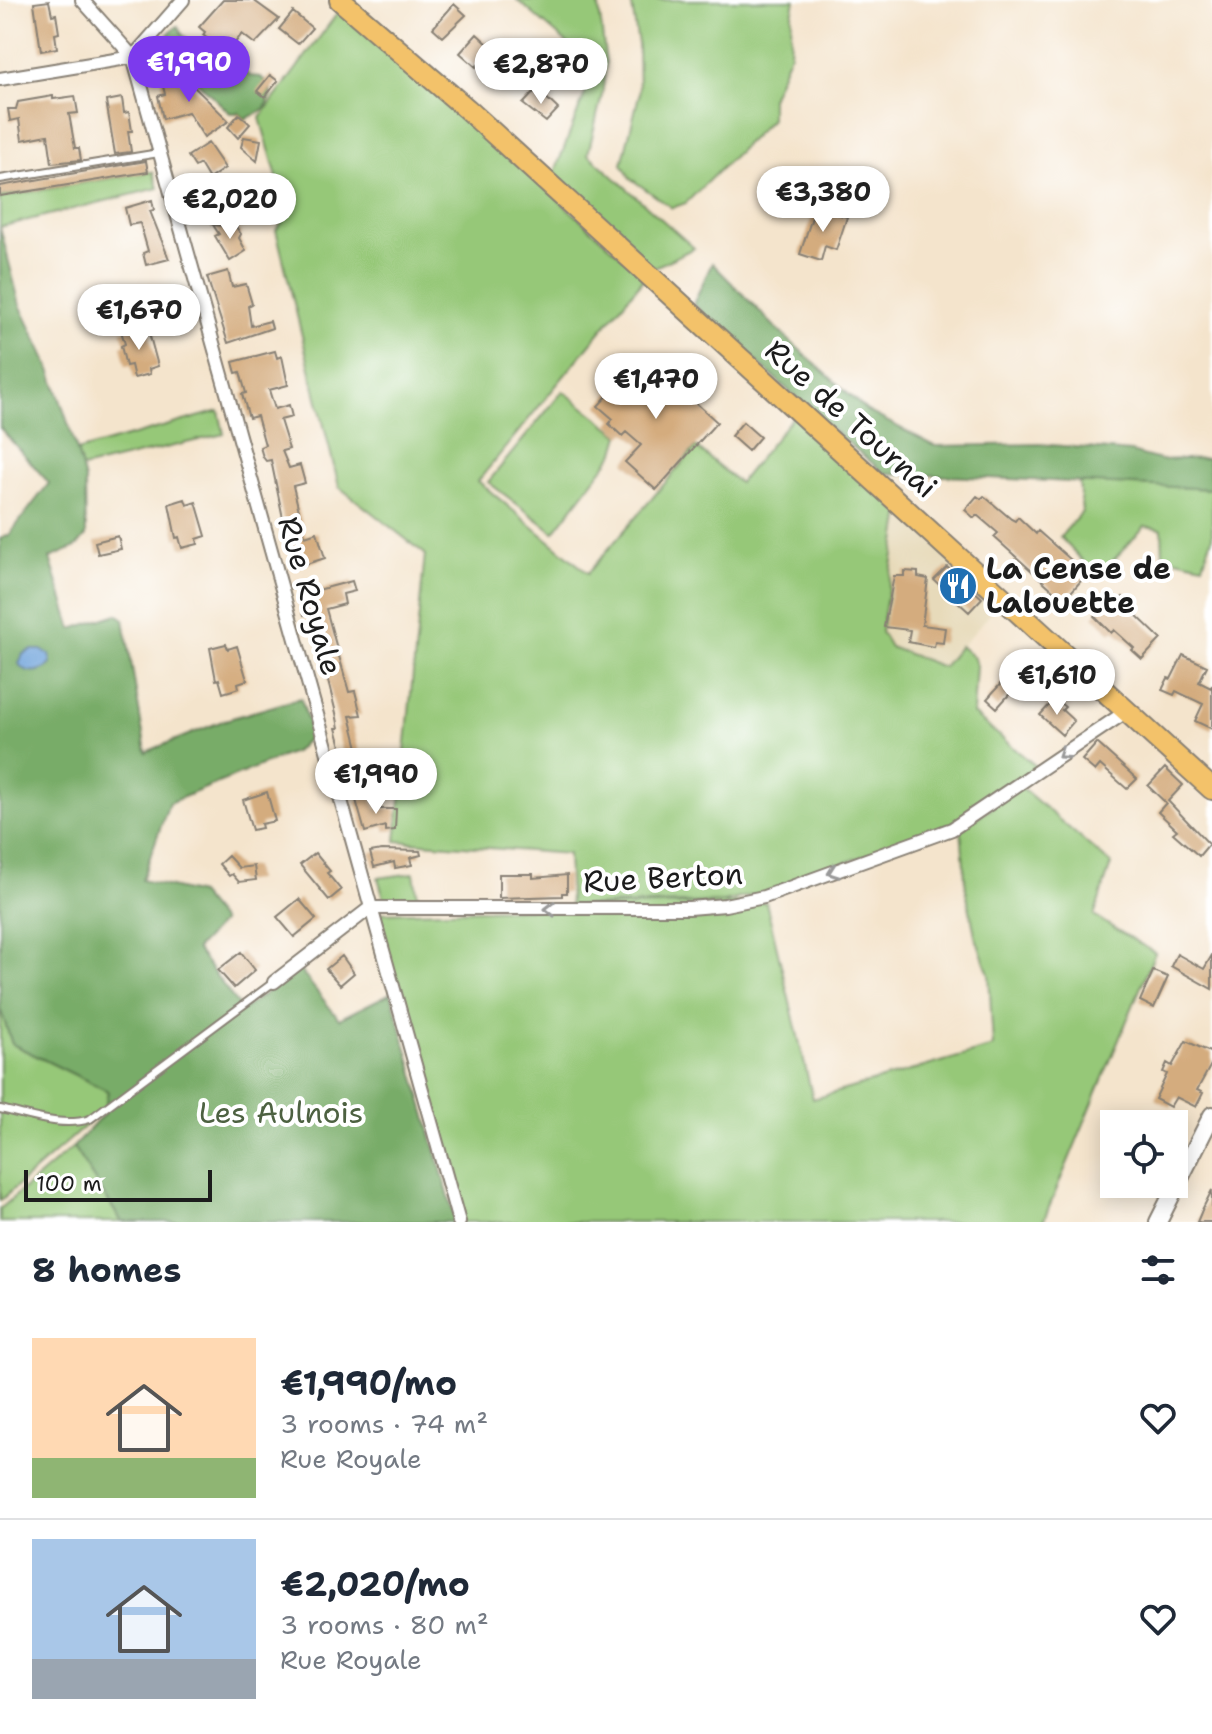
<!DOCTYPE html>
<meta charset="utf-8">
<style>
body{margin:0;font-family:"Shantell Sans",sans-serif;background:#f2f2f3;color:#1f2937;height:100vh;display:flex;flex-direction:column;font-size:30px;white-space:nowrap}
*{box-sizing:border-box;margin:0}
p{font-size:26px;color:#747a83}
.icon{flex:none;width:44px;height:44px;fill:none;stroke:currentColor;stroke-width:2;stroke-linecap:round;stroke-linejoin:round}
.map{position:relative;height:1222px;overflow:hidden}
.sheet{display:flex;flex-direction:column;background:#fff;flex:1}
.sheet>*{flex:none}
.buttons{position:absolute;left:1100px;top:1110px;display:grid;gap:16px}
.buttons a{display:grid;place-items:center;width:88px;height:88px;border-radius:0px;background:#fff;box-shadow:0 4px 20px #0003;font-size:40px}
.scale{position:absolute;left:24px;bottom:20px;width:188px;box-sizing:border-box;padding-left:8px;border:4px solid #1c1c1c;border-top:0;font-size:22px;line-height:28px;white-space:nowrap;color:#1c1c1c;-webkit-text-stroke:6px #fff;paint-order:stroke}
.price{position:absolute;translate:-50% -68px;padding:0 18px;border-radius:28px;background:#fff;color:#222;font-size:26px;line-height:52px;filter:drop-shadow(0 2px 4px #0008)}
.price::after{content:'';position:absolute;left:50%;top:48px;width:24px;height:18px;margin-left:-12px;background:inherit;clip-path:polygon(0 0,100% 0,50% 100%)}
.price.on{background:#7c3aed;color:#fff}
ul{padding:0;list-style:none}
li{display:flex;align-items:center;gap:24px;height:200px;padding:0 32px}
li+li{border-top:2px solid #e0e1e3}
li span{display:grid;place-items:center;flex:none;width:224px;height:160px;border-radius:0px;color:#555}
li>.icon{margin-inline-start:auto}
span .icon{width:96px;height:96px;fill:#fffc;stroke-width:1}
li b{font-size:34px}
h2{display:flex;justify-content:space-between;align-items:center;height:96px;padding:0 32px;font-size:34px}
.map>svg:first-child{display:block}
.built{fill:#e7daba}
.green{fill:#96c878;stroke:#59724a;stroke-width:2}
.forest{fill:#78ac68;stroke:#4a6442;stroke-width:2}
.water{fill:#6ea3db;stroke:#45607c;stroke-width:2}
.building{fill:#d4ac7e}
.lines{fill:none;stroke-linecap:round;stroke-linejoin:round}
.service-casing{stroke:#888074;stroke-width:10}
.minor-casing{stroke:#888074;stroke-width:16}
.tertiary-casing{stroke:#888074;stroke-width:20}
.primary-casing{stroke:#888074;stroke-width:24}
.service{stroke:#fff;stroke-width:6}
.minor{stroke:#fff;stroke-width:12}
.tertiary{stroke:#fff;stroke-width:16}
.primary{stroke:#f3c26a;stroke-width:20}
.oneway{stroke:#999}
.labels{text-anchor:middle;stroke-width:8;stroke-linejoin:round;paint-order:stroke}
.street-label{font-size:30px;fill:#1c1c1c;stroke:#fff}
.poi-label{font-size:30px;font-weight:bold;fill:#1c1c1c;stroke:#fff;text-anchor:start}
.park-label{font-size:30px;fill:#4d6141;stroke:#fff}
</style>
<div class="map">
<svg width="1212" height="1222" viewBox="0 0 1212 1222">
<rect width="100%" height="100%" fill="#fff"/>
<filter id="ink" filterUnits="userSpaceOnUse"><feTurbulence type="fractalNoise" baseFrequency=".0125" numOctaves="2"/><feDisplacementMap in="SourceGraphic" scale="16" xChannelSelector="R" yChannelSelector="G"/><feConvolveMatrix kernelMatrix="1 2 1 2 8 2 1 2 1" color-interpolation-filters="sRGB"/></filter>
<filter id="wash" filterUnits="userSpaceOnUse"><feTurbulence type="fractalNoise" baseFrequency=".006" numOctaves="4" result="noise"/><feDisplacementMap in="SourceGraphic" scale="32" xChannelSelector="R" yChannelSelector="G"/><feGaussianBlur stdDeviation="1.8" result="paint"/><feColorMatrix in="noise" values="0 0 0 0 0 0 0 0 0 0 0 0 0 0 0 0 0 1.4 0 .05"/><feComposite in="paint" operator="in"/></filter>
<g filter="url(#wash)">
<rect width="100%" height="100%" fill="#f4e4cc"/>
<path class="built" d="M901 512 1000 603 943 667 890 647 881 632Z"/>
<path class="green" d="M517 0H598L606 64 602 95 588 154 694 248 653 268 553 177 595 67Z
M631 0H795L792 15 790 54 771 98V119L686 203 672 208 630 178 622 164 639 95 638 44Z
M342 7 645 277 478 481 588 573 696 447 739 483 795 414 901 512 881 632 890 647 943 667 960 646 974 658 976 665 973 714 1038 768 954 823 762 893 723 902 570 906 568 854 396 841 425 554 339 487 276 230 288 215 260 118Z
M148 172H153L158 188 0 227V197Z
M563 391 620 435 615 452 554 532 488 482Z
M219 411 224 434 82 468 77 451Z
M1079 482 1212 489V538L1203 565 1163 556 1162 529 1145 526 1098 577 1060 537 1082 512Z
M1021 787 1111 864 1094 916 1155 953 1043 1222H463L376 913 766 902 813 1099 993 1047 989 974 975 935 966 890 961 829Z
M414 873 418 899 390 901 384 898 378 878Z
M0 1008 12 1044 108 1091 107 1107 0 1201Z
M73 1147 122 1222H0V1209Z"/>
<path class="forest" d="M178 26 182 34 216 61 234 62 250 76 261 77 271 88C271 108 262 112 245 119L239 113H230L183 68 159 50 170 32Z
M0 227 20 305 49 366 76 447 85 480 86 536 76 547 50 558 72 629 117 614 124 619 146 752 225 720 301 698 312 735 296 751 169 803 142 880 199 894 222 922 196 949 242 1010 299 969 339 1019 391 993 456 1222H122L73 1147 104 1114 108 1091 12 1044 0 1008V539L9 535 49 483 0 428Z
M712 263 780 332 867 411 935 446 1040 444 1131 452 1160 460 1208 458 1212 489 884 473 822 421 693 304Z"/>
<path class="water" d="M31 650H41L50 655 51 664C42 673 26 675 19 664L23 654Z"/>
<g id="blocks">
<path class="building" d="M223 0H253L279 19 255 44 242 34 226 54 203 35 205 32 199 27Z
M49 1 52 15 56 14 59 33 55 34 57 48 41 51 34 3Z
M454 4 466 15 443 37 433 28Z
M293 12 312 28 298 44 279 29Z
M477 34 504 59 511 52 523 63 507 81 483 59 476 67 460 53Z
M177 70 181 83 188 81 229 121 204 137 188 112 163 119 158 96 165 94 160 75Z
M270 75 278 81 265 97 257 91Z
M537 89 558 109 546 122 523 104Z
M53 96V99L75 96 78 113 69 114 75 148H79L81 160 52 163 48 135 22 140 19 119 10 121 8 109H16L18 102Z
M122 98 124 113 129 112 132 131H128L131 152 115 154 106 101Z
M239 114 250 124 238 138 228 127Z
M244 137 261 140 257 161 241 147Z
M208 143 225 168 209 179 200 164 195 167 188 156Z
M146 161 148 172 0 196V186Z
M218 190 231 211 212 224 201 201Z
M152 200 154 210 150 211 169 259 146 265 143 253 148 251 140 223 129 225 125 208Z
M815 208 847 217 836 250 825 246 821 261 800 254Z
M213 225 236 227 241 234 239 238 246 251 230 261 215 236 219 234Z
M228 271 232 287 246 284 252 304 248 306 251 326 270 321 272 328 228 343 207 277Z
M137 327 138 332 148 329 158 366 149 369 150 374 134 378 131 365 126 366 121 346 125 344 121 331Z
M275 351 277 358 282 356 288 385 269 390 275 409 289 405 292 417 280 420 289 449 282 451 289 468 300 465 305 483 293 486 305 536 317 532 325 558 294 568 291 557 294 556 285 528 271 460 266 461 263 457 260 447 265 445 257 416 249 418 242 394 246 393 240 372 236 373 233 362Z
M644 356 717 422 656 490 625 462 641 445 626 432 622 436 609 424 613 419 598 406Z
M743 422 760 437 748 451 731 436Z
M977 496 981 499 984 496 1011 519 1015 521 1018 517 1036 534 1038 531 1087 574 1064 600 994 537 998 533 977 515 974 518 965 510Z
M185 499 187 505 196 502 206 536 197 539 198 544 182 548 179 537 176 538 169 504Z
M118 536 121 549 98 554 95 542Z
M947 567 982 598 969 612 934 580Z
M904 571 918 572V577L928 579 922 625 945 628 943 643 935 642 934 647 908 642 910 630 884 627 894 576H904Z
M352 581 355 591 343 594 345 604 326 609 349 692 355 691 361 715 350 716 359 752 361 751 370 777 353 783 352 778 350 779 336 728H339L336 713 311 613 304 615 299 595Z
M1112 594 1120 600 1123 597 1136 609 1135 614 1161 639 1142 659 1132 650 1134 648 1114 630 1111 633 1094 616 1098 611 1096 609Z
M226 644 228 649 237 646 247 680 238 683 239 688 223 693 219 679 216 680 210 648Z
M1183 655 1207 666 1199 682 1211 688 1212 685V729L1195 721 1203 704 1176 691 1174 695 1162 690 1168 678 1171 679Z
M1015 668 1025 677 997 708 987 699Z
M1055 699 1065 707 1062 710 1074 721 1062 735 1040 715Z
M1097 743 1137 779 1127 789 1100 765 1095 771 1082 760Z
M1165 768 1183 785 1168 801 1209 844 1199 856 1173 833 1177 830 1158 812 1166 803 1148 786Z
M267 792 275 821 261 824 262 828 252 830 243 800Z
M371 798 377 809H396L395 830 385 831V826L365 832 356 800Z
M382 850 420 851 421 855 410 858 412 865 395 868 394 862 374 867 370 852Z
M315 853 330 871 327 873 341 890 329 900 300 865Z
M228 856 239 868 254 866 256 880 239 882 232 874 229 876 219 864Z
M499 874H533V878L567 875V893H562V896L499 898Z
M299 899 316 919 294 937 277 917Z
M241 952 255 970 234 988 218 970Z
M1177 954 1204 969 1212 955V989L1171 966Z
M342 956 354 973 340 985 326 969Z
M1153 971 1168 977 1154 1008 1140 1001Z
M1186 1041 1212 1053V1063L1197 1090 1203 1093 1196 1107 1176 1097 1170 1107 1155 1099 1167 1074 1163 1072 1167 1063 1172 1066Z
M1212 1190V1222H1197L1202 1210Z"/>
</g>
</g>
<g filter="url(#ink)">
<use href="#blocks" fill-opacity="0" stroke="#888074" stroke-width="2"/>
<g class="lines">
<defs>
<path id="service" d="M0 179 159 153
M0 1109C29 1115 61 1128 90 1119L274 982"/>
<path id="minor" d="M82 0 133 57 459 1222
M133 57 183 0
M0 79 133 57
M274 982 370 908H689L725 905 764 897 952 829 1127 711"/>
<path id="tertiary" d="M1158 1222 1212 1115"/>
<path id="primary" d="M340 0 467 109 1212 789"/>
</defs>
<use href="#service" class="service-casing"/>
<use href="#minor" class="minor-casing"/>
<use href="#tertiary" class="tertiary-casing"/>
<use href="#primary" class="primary-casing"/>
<use href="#service" class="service"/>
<use href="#minor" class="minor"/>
<use href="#tertiary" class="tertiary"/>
<use href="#primary" class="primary"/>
</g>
<defs><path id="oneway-chevron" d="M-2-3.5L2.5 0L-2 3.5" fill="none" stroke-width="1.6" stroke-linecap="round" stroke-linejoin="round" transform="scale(2)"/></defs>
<g class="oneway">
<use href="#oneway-chevron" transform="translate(1063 754) rotate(146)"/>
<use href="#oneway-chevron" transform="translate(833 872) rotate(160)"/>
<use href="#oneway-chevron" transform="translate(550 909) rotate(-180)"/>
</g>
</g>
<defs>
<symbol id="restaurant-disc" viewBox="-11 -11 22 22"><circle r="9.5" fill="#1f6fb2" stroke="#fff"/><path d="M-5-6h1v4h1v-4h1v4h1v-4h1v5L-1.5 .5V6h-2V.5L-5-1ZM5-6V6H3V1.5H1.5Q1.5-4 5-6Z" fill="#fff"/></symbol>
</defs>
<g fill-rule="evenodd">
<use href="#restaurant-disc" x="936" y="564" width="44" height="44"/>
</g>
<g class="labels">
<g class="street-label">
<text transform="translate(851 419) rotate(42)" y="10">Rue de Tournai</text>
<text transform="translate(310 596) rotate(74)" y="10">Rue Royale</text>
<text transform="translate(663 878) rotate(-3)" y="10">Rue Berton</text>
</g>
<g class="poi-label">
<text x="986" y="579">La Cense de<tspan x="986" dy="34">Lalouette</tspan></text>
</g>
<g class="park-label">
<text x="281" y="1123">Les Aulnois</text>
</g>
</g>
</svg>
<div class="buttons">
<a><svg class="icon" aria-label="locate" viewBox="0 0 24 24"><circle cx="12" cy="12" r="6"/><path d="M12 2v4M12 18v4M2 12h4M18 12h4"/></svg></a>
</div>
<div class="scale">100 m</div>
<b class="price on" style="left:189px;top:104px">€1,990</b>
<b class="price" style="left:541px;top:106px">€2,870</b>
<b class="price" style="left:823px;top:234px">€3,380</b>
<b class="price" style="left:230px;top:241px">€2,020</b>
<b class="price" style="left:139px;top:352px">€1,670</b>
<b class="price" style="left:656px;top:421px">€1,470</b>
<b class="price" style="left:1057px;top:717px">€1,610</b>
<b class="price" style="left:376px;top:816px">€1,990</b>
</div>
<section class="sheet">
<h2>8 homes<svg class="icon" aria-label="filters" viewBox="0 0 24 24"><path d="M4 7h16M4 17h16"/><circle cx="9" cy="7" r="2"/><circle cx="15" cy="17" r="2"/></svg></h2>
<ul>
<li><span style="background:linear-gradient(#ffd9b3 75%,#8fb573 0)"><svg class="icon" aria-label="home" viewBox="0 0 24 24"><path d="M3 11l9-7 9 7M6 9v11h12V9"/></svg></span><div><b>€1,990/mo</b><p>3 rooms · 74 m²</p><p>Rue Royale</p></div><svg class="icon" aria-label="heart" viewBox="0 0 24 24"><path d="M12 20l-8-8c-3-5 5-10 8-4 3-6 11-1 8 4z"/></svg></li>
<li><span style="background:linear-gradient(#a9c7e8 75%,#9aa5b1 0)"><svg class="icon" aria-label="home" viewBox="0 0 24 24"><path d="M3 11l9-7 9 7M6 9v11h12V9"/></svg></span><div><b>€2,020/mo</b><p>3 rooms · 80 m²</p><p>Rue Royale</p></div><svg class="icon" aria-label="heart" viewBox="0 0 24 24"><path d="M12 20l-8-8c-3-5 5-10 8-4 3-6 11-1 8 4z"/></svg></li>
</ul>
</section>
